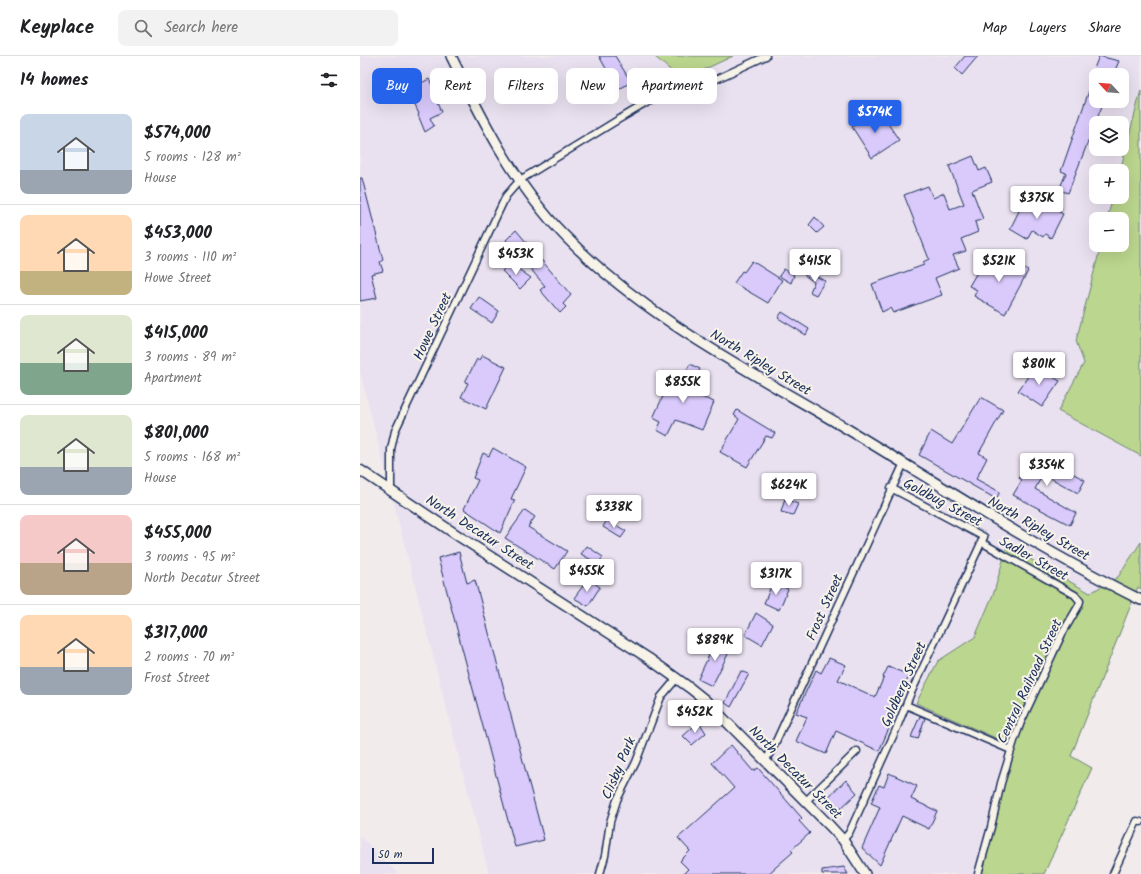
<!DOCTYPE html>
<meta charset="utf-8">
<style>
body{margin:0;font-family:Kalam,sans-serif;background:#f2f2f2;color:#202124;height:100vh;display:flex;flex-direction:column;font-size:15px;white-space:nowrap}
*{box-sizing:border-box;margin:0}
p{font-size:13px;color:#757577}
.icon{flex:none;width:22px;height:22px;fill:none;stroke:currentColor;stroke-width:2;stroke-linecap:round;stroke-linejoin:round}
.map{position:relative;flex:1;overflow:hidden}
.panel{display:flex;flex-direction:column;background:#fff;width:360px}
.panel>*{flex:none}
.hud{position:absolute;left:12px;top:12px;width:380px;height:36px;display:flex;gap:8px}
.needle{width:26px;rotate:296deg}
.controls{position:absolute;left:729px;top:12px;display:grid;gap:8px}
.controls a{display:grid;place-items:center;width:40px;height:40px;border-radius:8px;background:#fff;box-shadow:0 4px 16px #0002;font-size:20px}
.scale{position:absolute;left:12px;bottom:10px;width:62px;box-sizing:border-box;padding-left:4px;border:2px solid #1b2f5e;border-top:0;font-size:11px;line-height:14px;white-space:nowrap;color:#1b2f5e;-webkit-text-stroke:3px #f7f3e8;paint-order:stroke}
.price{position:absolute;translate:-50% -34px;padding:0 9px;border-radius:4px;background:#fff;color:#222;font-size:13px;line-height:26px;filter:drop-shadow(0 1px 2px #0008)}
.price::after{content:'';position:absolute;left:50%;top:24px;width:12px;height:9px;margin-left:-6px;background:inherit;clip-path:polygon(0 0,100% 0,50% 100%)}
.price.selected{background:#2563eb;color:#fff}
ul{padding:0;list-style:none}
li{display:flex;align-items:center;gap:12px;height:100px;padding:0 20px}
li+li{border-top:1px solid #e0e0e0}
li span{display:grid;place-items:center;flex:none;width:112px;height:80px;border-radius:8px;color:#555}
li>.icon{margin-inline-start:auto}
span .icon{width:48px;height:48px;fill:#fffc;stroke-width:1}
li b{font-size:17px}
h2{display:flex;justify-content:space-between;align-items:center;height:48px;padding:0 20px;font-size:17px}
.pill{padding:0 14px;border-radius:8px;background:#fff;box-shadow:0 4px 16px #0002;font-size:14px;line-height:36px}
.pill.selected{background:#2563eb;color:#fff}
header{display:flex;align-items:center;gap:24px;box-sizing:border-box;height:56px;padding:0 20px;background:#fff;border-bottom:1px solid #e0e0e0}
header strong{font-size:19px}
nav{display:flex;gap:22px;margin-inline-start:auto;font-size:14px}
.search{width:280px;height:36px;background:#f2f2f2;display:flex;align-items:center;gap:10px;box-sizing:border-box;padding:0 14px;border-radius:8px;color:#757577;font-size:15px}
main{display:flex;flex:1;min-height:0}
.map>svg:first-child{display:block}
.built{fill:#eae1f0;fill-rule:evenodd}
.green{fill:#bbd68e;stroke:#6b8276}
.building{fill:#d9cafb;stroke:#1b2f5e}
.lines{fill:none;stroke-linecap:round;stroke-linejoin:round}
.street-casing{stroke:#1b2f5e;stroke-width:9}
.secondary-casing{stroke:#1b2f5e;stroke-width:12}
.street{stroke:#f7f3e8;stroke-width:6}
.secondary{stroke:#f7f3e8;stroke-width:9}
.labels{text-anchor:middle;stroke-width:4;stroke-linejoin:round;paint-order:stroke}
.street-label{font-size:14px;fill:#1b2f5e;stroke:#f7f3e8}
</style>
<header>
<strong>Keyplace</strong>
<div class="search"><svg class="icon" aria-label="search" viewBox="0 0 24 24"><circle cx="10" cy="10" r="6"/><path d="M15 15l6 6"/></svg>Search here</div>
<nav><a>Map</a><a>Layers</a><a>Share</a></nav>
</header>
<main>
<section class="panel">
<h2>14 homes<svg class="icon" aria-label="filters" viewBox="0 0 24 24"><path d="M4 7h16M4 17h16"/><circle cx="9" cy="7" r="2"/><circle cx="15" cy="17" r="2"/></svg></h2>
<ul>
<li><span style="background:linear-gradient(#c9d6e8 70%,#9aa5b1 0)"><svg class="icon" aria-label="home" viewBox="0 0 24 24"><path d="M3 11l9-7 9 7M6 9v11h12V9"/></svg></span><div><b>$574,000</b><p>5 rooms · 128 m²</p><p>House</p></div></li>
<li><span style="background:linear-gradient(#ffd9b3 70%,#c2b280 0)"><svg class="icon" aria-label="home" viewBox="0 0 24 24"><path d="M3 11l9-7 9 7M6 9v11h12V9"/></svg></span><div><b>$453,000</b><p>3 rooms · 110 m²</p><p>Howe Street</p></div></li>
<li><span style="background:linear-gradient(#dfe7d0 60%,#7fa58c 0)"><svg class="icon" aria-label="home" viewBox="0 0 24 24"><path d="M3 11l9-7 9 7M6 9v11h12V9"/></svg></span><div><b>$415,000</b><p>3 rooms · 89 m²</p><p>Apartment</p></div></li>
<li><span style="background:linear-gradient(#dfe7d0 65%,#9aa5b1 0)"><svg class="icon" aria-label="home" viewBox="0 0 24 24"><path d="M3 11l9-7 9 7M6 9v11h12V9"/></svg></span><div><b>$801,000</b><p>5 rooms · 168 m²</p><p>House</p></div></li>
<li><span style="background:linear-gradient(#f6c9c9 60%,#b9a48a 0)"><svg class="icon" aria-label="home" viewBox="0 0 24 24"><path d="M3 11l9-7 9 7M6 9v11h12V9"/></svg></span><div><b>$455,000</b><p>3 rooms · 95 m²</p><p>North Decatur Street</p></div></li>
<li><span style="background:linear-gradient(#ffd9b3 65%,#9aa5b1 0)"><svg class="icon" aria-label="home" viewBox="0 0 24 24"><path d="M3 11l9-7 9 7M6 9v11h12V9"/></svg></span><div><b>$317,000</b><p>2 rooms · 70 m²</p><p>Frost Street</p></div></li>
</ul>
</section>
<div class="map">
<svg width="781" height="818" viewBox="0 0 781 818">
<rect width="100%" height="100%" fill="#f1ebec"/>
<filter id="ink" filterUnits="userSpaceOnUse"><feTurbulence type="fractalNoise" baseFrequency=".025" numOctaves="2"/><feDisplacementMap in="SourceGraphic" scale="8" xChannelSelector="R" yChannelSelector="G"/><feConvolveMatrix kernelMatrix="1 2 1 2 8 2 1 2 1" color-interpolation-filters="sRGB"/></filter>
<g filter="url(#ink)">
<path class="built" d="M0 0H294L322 23 373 0H781V34L760 115H736V141H753L747 163H736V189H741L716 285 724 307 698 355 781 400V486L758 521 730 537 647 490 634 536 615 581 578 605 556 646 657 691 639 746 622 818H129L0 316ZM736 19H762V45H736ZM736 67H762V93H736Z
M0 780 38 818H0Z"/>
<path class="green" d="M294 0H373L322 24Z
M781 34V400L698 355 724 307 716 285 741 189H762V163H747L753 141H762V115H760Z
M781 486V533L778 531 711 700 732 712 684 818H622L639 746 656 691 556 647 578 605 615 581 634 536 647 490 730 537 758 521Z"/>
<path class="building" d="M239 0H255L271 26 258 34Z
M605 0H618L602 19 595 12Z
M739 0 759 5 753 19H736V45H744L708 137 699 134 706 117 701 115 731 29 728 28Z
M69 23 79 43 77 44 82 56 70 62 74 70 65 76 58 59 59 58 52 43 54 42 50 33Z
M518 53 539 84 512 102 492 71Z
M613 100 619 115 626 112 632 126 612 134 623 163 615 166 618 176 601 183 606 195 593 199 599 212 575 222 582 239 533 257 530 252 522 256 512 228 564 209 563 206 569 203 544 139 568 130 573 142 584 137 590 153 604 148 589 110Z
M0 122H2L23 204 20 206 23 215 11 218 17 242 0 245Z
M664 145 682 155 686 149 693 152 695 148 702 151 699 156 703 158 691 182 685 178 683 181 672 174 667 183 650 173Z
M455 161 464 171 457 177 449 169Z
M156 174 211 239 203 248 206 251 200 257 180 234 185 230 146 184Z
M636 197 668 215 645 258 614 240 617 234 609 230 619 213 626 217Z
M392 205 422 224 408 247 374 227 382 215 384 216Z
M150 207 171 222 160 233 142 215Z
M424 213 434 219 431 227 419 220Z
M446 215 465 225 456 239 450 236 454 226 444 219Z
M119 241 139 255 132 267 111 253Z
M422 256 449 273 446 279 418 262Z
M122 299 146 311 126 353 101 341 108 327 105 326 117 303 119 304Z
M330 308 340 313 329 336 354 346 342 374 316 364 308 380 297 374 301 366 293 362 310 325 322 322Z
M675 310 700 325 682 351 658 335Z
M621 341 643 354 619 397 627 402 616 423 640 436 636 443 559 399 571 375 592 388Z
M377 354 415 377 412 382 406 380 387 411 360 396 379 363 374 359Z
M133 392 166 411 151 443 155 444 140 477 104 453 118 424 113 422 123 397 129 400Z
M677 398 725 424 718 437 683 418 675 433 716 457 710 469 653 439 662 424 659 422 665 411 668 412Z
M425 443 438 448 433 459 421 456Z
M165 454 175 461 168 471 207 495 195 513 145 482Z
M247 464 266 475 261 482 243 471Z
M227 490 243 501 238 508 221 498Z
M99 496 107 527 115 524 184 784 155 791 78 502Z
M228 523 240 531 228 550 214 542Z
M413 526 428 533 419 554 404 547Z
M396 557 413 568 402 589 385 579Z
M356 584 372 590 352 630 338 623Z
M469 602 486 609 478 624 515 641 524 621H523L528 611 550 619 544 630H543L535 649 538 652 519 695 476 675 466 698 436 685 447 661 436 657 456 614 461 617Z
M381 615 389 618 371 651 365 647Z
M560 660 565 662 558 683 551 681Z
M339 666 346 677 332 689 323 680Z
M371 689 393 715 398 712 442 762 439 765 450 777 431 794 433 796 408 818H323L328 813 320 805 330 795 318 782 374 732 352 707Z
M529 717 557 730 551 743 577 755 569 773 542 760 520 809 502 792 520 751 511 747 519 729 524 731Z
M486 724 497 737 476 757 464 745Z
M484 811 488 818H462V814Z"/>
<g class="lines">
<defs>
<path id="street" d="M31 434V393L35 375 146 140 160 124 256 65 302 38 348 27 406 0
M546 649 651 694
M405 705 412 694 544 407
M446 745 497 695
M483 784 489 777 535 676 550 639 624 481 531 432
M240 818 245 800 250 766 257 744 276 706 301 641 317 622
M618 818 631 771 641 727 654 685 661 666 702 578 719 549 720 545 715 539 621 486
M753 818 777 765 781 766"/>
<path id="secondary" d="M91 0C122 63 154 128 204 179 285 262 390 315 489 374 585 432 680 494 781 544
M0 414 100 481 288 602 330 632 345 644 470 770 483 784 505 818"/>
</defs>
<use href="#street" class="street-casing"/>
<use href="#secondary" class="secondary-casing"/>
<use href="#street" class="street"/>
<use href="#secondary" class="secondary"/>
</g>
</g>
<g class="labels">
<g class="street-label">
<text transform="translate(72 270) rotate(-65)" y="5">Howe Street</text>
<text transform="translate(401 306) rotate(31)" y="5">North Ripley Street</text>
<text transform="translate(583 446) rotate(28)" y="5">Goldbug Street</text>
<text transform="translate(679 472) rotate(30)" y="5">North Ripley Street</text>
<text transform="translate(120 476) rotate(33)" y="5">North Decatur Street</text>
<text transform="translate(674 502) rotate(29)" y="5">Sadler Street</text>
<text transform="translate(464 551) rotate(-66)" y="5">Frost Street</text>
<text transform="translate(669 625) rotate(-65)" y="5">Central Railroad Street</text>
<text transform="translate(543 628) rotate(-66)" y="5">Goldberg Street</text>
<text transform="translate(258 712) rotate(-67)" y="5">Clisby Park</text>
<text transform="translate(436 716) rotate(45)" y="5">North Decatur Street</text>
</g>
</g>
</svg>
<div class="controls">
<a><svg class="needle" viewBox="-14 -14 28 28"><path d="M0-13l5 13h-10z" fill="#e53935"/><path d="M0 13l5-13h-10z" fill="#757577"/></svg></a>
<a><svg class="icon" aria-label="layers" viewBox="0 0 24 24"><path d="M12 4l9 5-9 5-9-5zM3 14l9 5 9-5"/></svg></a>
<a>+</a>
<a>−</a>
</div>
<div class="scale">50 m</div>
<b class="price selected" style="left:515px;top:78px">$574K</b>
<b class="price" style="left:677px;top:164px">$375K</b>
<b class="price" style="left:156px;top:220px">$453K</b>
<b class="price" style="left:455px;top:227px">$415K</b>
<b class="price" style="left:639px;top:227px">$521K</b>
<b class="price" style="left:679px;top:330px">$801K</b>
<b class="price" style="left:323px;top:348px">$855K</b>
<b class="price" style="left:687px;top:431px">$354K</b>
<b class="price" style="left:429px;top:451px">$624K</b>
<b class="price" style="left:254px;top:473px">$338K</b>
<b class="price" style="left:227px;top:537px">$455K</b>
<b class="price" style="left:416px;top:540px">$317K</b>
<b class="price" style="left:355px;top:606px">$889K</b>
<b class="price" style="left:335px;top:678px">$452K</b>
<div class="hud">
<a class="pill selected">Buy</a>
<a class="pill">Rent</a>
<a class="pill">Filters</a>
<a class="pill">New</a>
<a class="pill">Apartment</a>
</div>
</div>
</main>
